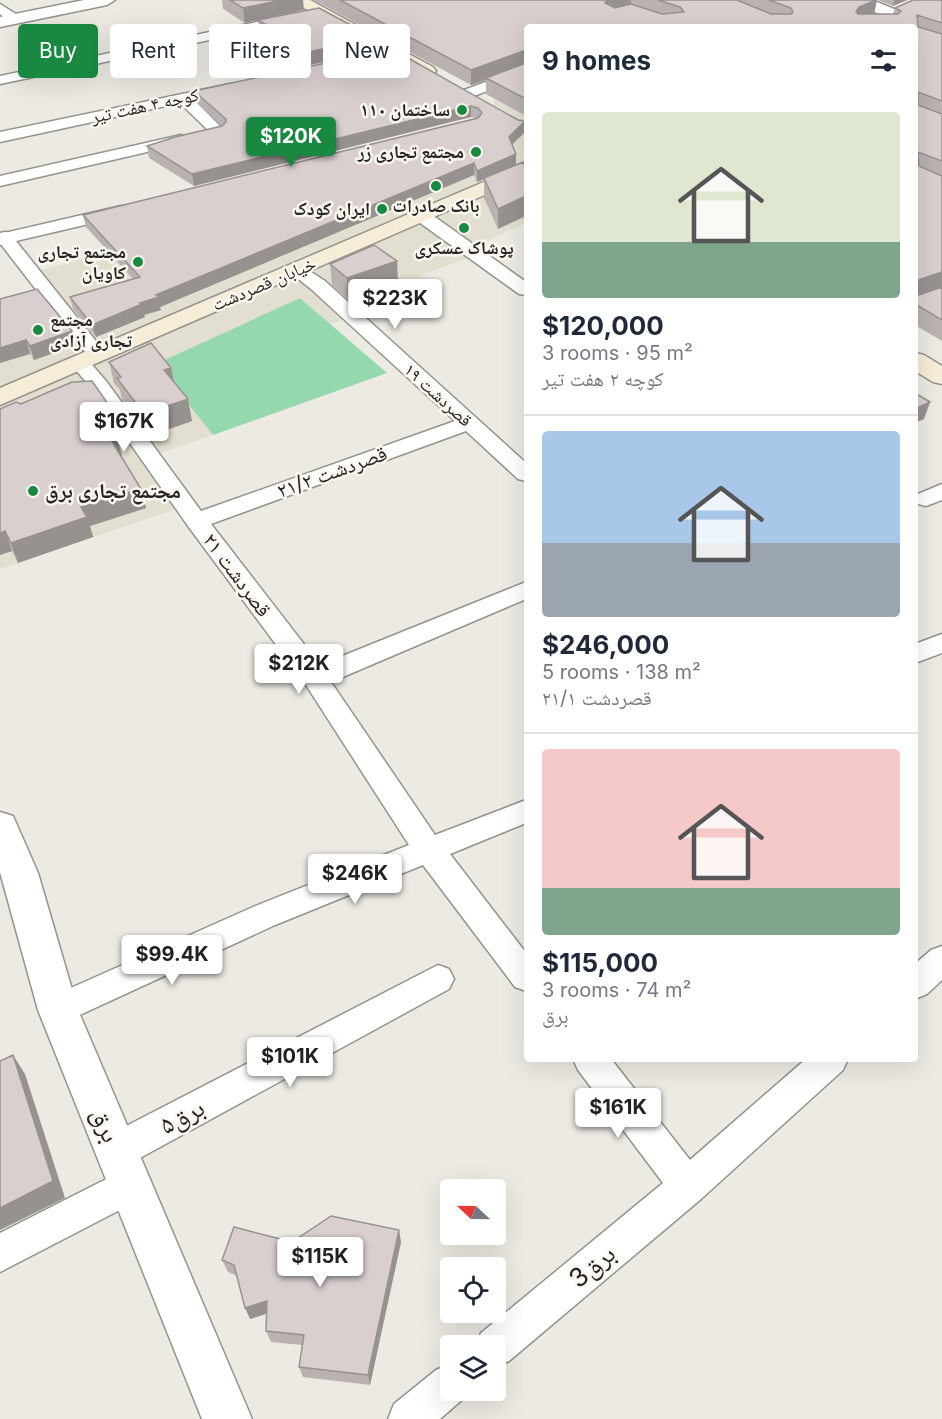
<!DOCTYPE html>
<meta charset="utf-8">
<style>
body{margin:0;font-family:Inter,"Noto Naskh Arabic",sans-serif;background:#f6f6f7;color:#1f2937;height:100vh;display:flex;flex-direction:column;font-size:22px;white-space:nowrap}
*{box-sizing:border-box;margin:0}
p{font-size:20px;color:#747a83}
.icon{flex:none;width:33px;height:33px;fill:none;stroke:currentColor;stroke-width:2;stroke-linecap:round;stroke-linejoin:round}
.map{position:relative;flex:1;overflow:hidden}
.panel{position:absolute;left:524px;top:24px;width:394px;height:1038px;display:flex;flex-direction:column;background:#fff;border-radius:6px;box-shadow:0 6px 24px #0002}
.panel>*{flex:none}
.top-card{position:absolute;left:18px;top:24px;width:416px;height:54px;display:flex;gap:12px}
.needle{width:39px;rotate:292deg}
.tools{position:absolute;left:440px;top:1179px;display:grid;gap:12px}
.tools a{display:grid;place-items:center;width:66px;height:66px;border-radius:6px;background:#fff;box-shadow:0 6px 24px #0002;font-size:30px}
.price{position:absolute;translate:-50% -51px;padding:0 14px;border-radius:6px;background:#fff;color:#222;font-size:20px;line-height:39px;filter:drop-shadow(0 2px 3px #0008)}
.price::after{content:'';position:absolute;left:50%;top:36px;width:18px;height:14px;margin-left:-9px;background:inherit;clip-path:polygon(0 0,100% 0,50% 100%)}
.price.current{background:#198840;color:#fff}
ul{padding:0;list-style:none}
li{display:grid;align-content:center;gap:12px;height:318px;padding:0 18px}
li+li{border-top:2px solid #e0e1e3}
li span{display:grid;place-items:center;height:186px;border-radius:6px;color:#555}
li>.icon{margin-inline-start:auto}
span .icon{width:108px;height:108px;fill:#fffc;stroke-width:1}
li b{font-size:26px}
h2{display:flex;justify-content:space-between;align-items:center;height:72px;padding:0 18px;font-size:26px}
.tag{padding:0 21px;border-radius:6px;background:#fff;box-shadow:0 6px 24px #0002;font-size:21px;line-height:54px}
.tag.current{background:#198840;color:#fff}
.map>svg:first-child{display:block}
.built{fill:#e2ded0}
.green{fill:#96d8ae}
.lines{fill:none;stroke-linecap:round;stroke-linejoin:round}
.minor-casing{stroke:#94938c;stroke-width:3}
.tertiary-casing{stroke:#94938c;stroke-width:3}
.secondary-casing{stroke:#94938c;stroke-width:3}
.minor{fill:#fff;fill-rule:evenodd}
.tertiary{fill:#fff;fill-rule:evenodd}
.secondary{fill:#f6edd9;fill-rule:evenodd}
.wall{fill:#bab2b1}
.shaded-wall{fill:#979190}
.building{fill:#d8cfce;stroke:#979190;stroke-width:1.5}
.poi-dot{fill:#198840;stroke:#f9f7f0;stroke-width:2}
.labels{text-anchor:middle;stroke-width:5;stroke-linejoin:round;paint-order:stroke}
.far-street-label{font-size:18px;fill:#252422;stroke:#f9f7f0}
.far-poi-label{font-size:18px;font-weight:bold;fill:#252422;stroke:#f9f7f0;text-anchor:end}
.street-label{font-size:21px;fill:#252422;stroke:#f9f7f0}
.poi-label{font-size:21px;font-weight:bold;fill:#252422;stroke:#f9f7f0;text-anchor:start}
.near-street-label{font-size:26px;fill:#252422;stroke:#f9f7f0}
</style>
<div class="map">
<svg width="942" height="1419" viewBox="0 0 942 1419">
<rect width="100%" height="100%" fill="#eceae3"/>
<path class="built" d="M526 78V223L465 251 473 256 421 275 438 289 331 324 300 298 175 389 213 435 148 457 187 505 0 569V314L41 302 33 272 139 243 495 125 493 90Z"/>
<path class="green" d="M300 298 387 373 213 435 156 364Z"/>
<g class="lines">
<defs>
<path id="minor" d="M0 4 19 16 21 19 19 22H9L0 14Z
M295 14 302 18 300 21 0 84V76Z
M526 67V76L474 96H464L462 93 464 90Z
M230 84 235 85 237 88 235 91 194 100 226 132 223 135H213L180 103 0 142V132Z
M181 135 186 137 189 140 186 143 0 186V176Z
M121 206 127 207 129 211 127 215 16 241 95 340 110 354 107 358C95 361 90 356 81 348L0 243V234Z
M422 211 428 212 526 282V295L519 294 416 220 413 216 416 212Z
M296 265 302 266 325 281 526 463V481L518 479 466 431 211 524 320 665 526 582V599L331 682 435 835 526 800V823L450 854 526 953V991L515 987 423 865 275 925 58 1025 46 1021 41 1010 46 999 253 907 409 845 306 685 188 526 92 389 70 363 73 359H87L106 381 201 511 455 421 311 289 287 270 290 266Z
M942 484V500L926 506 918 504 915 500 918 494Z
M942 634V653L915 663V644Z
M942 946V980L927 994 915 999V964L931 950Z
M438 965 449 969 454 979 449 989 129 1164 116 1169 103 1164 98 1151 103 1138Z
M573 1059H611L690 1160 806 1059H848L843 1070 701 1199 509 1361 495 1367V1346H476L481 1333 663 1183 578 1070Z
M130 1167 143 1172 148 1185 143 1198 0 1272V1233Z
M450 1364V1390H468L464 1398 440 1419H388L394 1404 436 1370Z"/>
<path id="tertiary" d="M84 0H115L107 5 0 27V17Z
M850 0H872L899 11 901 14 899 17H887L853 3Z
M5 232 13 233 16 238 13 243 0 245V233Z
M0 812 13 816 38 873 78 1010 252 1419H202L38 1010 0 872Z"/>
<path id="secondary" d="M290 0H310L433 67 436 71 433 75H421Z
M526 164V177L0 405V388Z
M915 353 924 355 942 366V384L933 382 915 371Z"/>
</defs>
<use href="#minor" class="minor-casing"/>
<use href="#tertiary" class="tertiary-casing"/>
<use href="#secondary" class="secondary-casing"/>
<use href="#minor" class="minor"/>
<use href="#tertiary" class="tertiary"/>
<use href="#secondary" class="secondary"/>
</g>
<path class="wall" d="M222 0H303L245 23 223 9Z
M314 0H877L874 14H893L895 8 942 0V341L915 325V27H526V116L486 94V80L471 85Z
M878 0H907L893 6Z
M258 20 376 51 291 69 266 52 265 39 270 38 260 32Z
M392 49 525 132 512 145 516 154V165L498 229 484 198V179L477 182 474 175 160 307 161 310 144 315 145 317 96 337 73 309 70 297 133 279 86 227 83 215 476 118 471 117 194 186 149 158 147 146 222 126 196 102 194 91Z
M330 264 398 282 348 299 332 285Z
M0 299 76 345 34 360Z
M109 362 171 368 174 382 192 421 149 436 122 399 120 390 114 383Z
M21 404 127 443 119 446 122 455H121L141 489 146 508 90 526 93 537 18 563 12 551 0 555V409Z
M292 1242H401L370 1385 303 1377 299 1367 302 1345 271 1342 266 1331V1314L250 1319 237 1276 228 1272 222 1260Z"/>
<path class="shaded-wall" d="M282 0H303L304 10 245 23 243 8Z
M607 0H631V6L604 18 605 3Z
M877 0 874 14 856 22V12L859 7Z
M894 0H907L893 6Z
M375 38 376 51 291 69 289 56Z
M526 50V65L486 78V80L471 85V70Z
M471 106V117L194 186 192 174Z
M525 121V132L508 148 509 137Z
M516 154V166L477 182V171Z
M474 163V175L160 307 161 310 144 315 145 317 96 337 92 325 156 295Z
M526 196V216L498 229V209Z
M397 261 398 282 348 299 347 278Z
M942 272V288L915 297 918 280Z
M72 331 76 345 34 360 30 346Z
M26 340 30 354 0 363V348Z
M171 368 175 389 164 370Z
M188 399 192 421 149 436 144 414Z
M930 402 924 419 915 423V409Z
M122 424 127 443 119 446 122 455 115 457 110 438 111 428Z
M141 489 146 508 90 526 93 537 18 563 11 543 81 507Z
M5 531 12 551 0 555V533Z
M13 1055 25 1074 65 1198 0 1230V1208Z
M399 1230 401 1242 370 1385 368 1375Z
M267 1301 271 1312 250 1319 245 1308Z"/>
<path class="building" d="M230 0H282L243 8Z
M340 0H607L605 3 615 8 631 4 662 14 684 12 680 7 658 0H737L771 14H791L793 12 791 8 769 0H876L859 7 856 12 858 14H898L901 11 895 8 913 0H942V23L917 15 918 27 942 34V101L918 92V105L942 114V161L918 152 919 166 942 176V272L918 280 919 295 942 287V320L915 304V27H526V50L471 70Z
M319 8 375 38 289 56 265 39 283 35 258 20Z
M392 49 518 120 525 121 509 137 516 154 477 171 474 163 156 295 159 297 140 303 142 304 92 325 70 297 140 277 83 215 478 118 482 113 478 108 471 106 192 174 147 146 175 137 222 126 226 122V119L194 91Z
M526 63V99L486 78Z
M523 162 526 170V196L498 209 484 178Z
M374 245 397 261 347 278 330 264Z
M37 289 72 331 30 346 26 340 0 348V299Z
M151 343 171 368 164 370 188 399 144 414 117 378 121 377 109 362Z
M92 381 122 424 111 428 117 436 110 438 141 489 81 507 87 517 11 543 5 531 0 533V409L16 402 21 404 72 382Z
M915 393 930 402 915 409Z
M13 1055 53 1181 0 1208V1061Z
M331 1216 399 1230 368 1375 299 1367 304 1335 266 1331 267 1301 245 1308 234 1265 222 1260 234 1227 292 1242Z"/>
<g class="poi-dot">
<circle cx="462" cy="110" r="6"/>
<circle cx="476" cy="152" r="6"/>
<circle cx="436" cy="186" r="6"/>
<circle cx="382" cy="209" r="6"/>
<circle cx="464" cy="228" r="6"/>
<circle cx="138" cy="262" r="6"/>
<circle cx="38" cy="330" r="6"/>
<circle cx="33" cy="491" r="6"/>
</g>
<g class="labels">
<g class="far-street-label">
<text transform="translate(145 106) rotate(-12)" y="6">کوچه ۴ هفت تیر</text>
<text transform="translate(264 284) rotate(-23)" y="6">خیابان قصردشت</text>
<text transform="translate(438 395) rotate(42)" y="6">قصردشت ۱۹</text>
</g>
<g class="far-poi-label">
<text x="450" y="116">ساختمان ۱۱۰</text>
<text x="464" y="158">مجتمع تجاری زر</text>
<text x="436" y="212" text-anchor="middle">بانک صادرات</text>
<text x="370" y="215">ایران کودک</text>
<text x="464" y="254" text-anchor="middle">پوشاک عسکری</text>
<text x="126" y="258">مجتمع تجاری<tspan x="126" dy="21">کاویان</tspan></text>
<text x="50" y="326" text-anchor="start">مجتمع<tspan x="50" dy="21">تجاری آزادی</tspan></text>
</g>
<g class="street-label">
<text transform="translate(332 472) rotate(-20)" y="7">قصردشت ۲۱/۲</text>
<text transform="translate(237 575) rotate(53)" y="7">قصردشت ۲۱</text>
</g>
<g class="poi-label">
<text x="45" y="498">مجتمع تجاری برق</text>
</g>
<g class="near-street-label">
<text transform="translate(182 1116) rotate(-28)" y="9">برق۵</text>
<text transform="translate(106 1125) rotate(68)" y="9">برق</text>
<text transform="translate(592 1266) rotate(-40)" y="9">3برق</text>
</g>
</g>
</svg>
<div class="tools">
<a><svg class="needle" viewBox="-14 -14 28 28"><path d="M0-13l5 13h-10z" fill="#e53935"/><path d="M0 13l5-13h-10z" fill="#747a83"/></svg></a>
<a><svg class="icon" aria-label="locate" viewBox="0 0 24 24"><circle cx="12" cy="12" r="6"/><path d="M12 2v4M12 18v4M2 12h4M18 12h4"/></svg></a>
<a><svg class="icon" aria-label="layers" viewBox="0 0 24 24"><path d="M12 4l9 5-9 5-9-5zM3 14l9 5 9-5"/></svg></a>
</div>
<b class="price current" style="left:291px;top:168px">$120K</b>
<b class="price" style="left:395px;top:330px">$223K</b>
<b class="price" style="left:124px;top:453px">$167K</b>
<b class="price" style="left:299px;top:695px">$212K</b>
<b class="price" style="left:355px;top:905px">$246K</b>
<b class="price" style="left:172px;top:986px">$99.4K</b>
<b class="price" style="left:290px;top:1088px">$101K</b>
<b class="price" style="left:618px;top:1139px">$161K</b>
<b class="price" style="left:320px;top:1288px">$115K</b>
<div class="top-card">
<a class="tag current">Buy</a>
<a class="tag">Rent</a>
<a class="tag">Filters</a>
<a class="tag">New</a>
</div>
<section class="panel">
<h2>9 homes<svg class="icon" aria-label="filters" viewBox="0 0 24 24"><path d="M4 7h16M4 17h16"/><circle cx="9" cy="7" r="2"/><circle cx="15" cy="17" r="2"/></svg></h2>
<ul>
<li><span style="background:linear-gradient(#dfe7d0 70%,#7fa58c 0)"><svg class="icon" aria-label="home" viewBox="0 0 24 24"><path d="M3 11l9-7 9 7M6 9v11h12V9"/></svg></span><div><b>$120,000</b><p>3 rooms · 95 m²</p><p>کوچه ۲ هفت تیر</p></div></li>
<li><span style="background:linear-gradient(#a9c7e8 60%,#9aa5b1 0)"><svg class="icon" aria-label="home" viewBox="0 0 24 24"><path d="M3 11l9-7 9 7M6 9v11h12V9"/></svg></span><div><b>$246,000</b><p>5 rooms · 138 m²</p><p>قصردشت ۲۱/۱</p></div></li>
<li><span style="background:linear-gradient(#f6c9c9 75%,#7fa58c 0)"><svg class="icon" aria-label="home" viewBox="0 0 24 24"><path d="M3 11l9-7 9 7M6 9v11h12V9"/></svg></span><div><b>$115,000</b><p>3 rooms · 74 m²</p><p>برق</p></div></li>
</ul>
</section>
</div>
